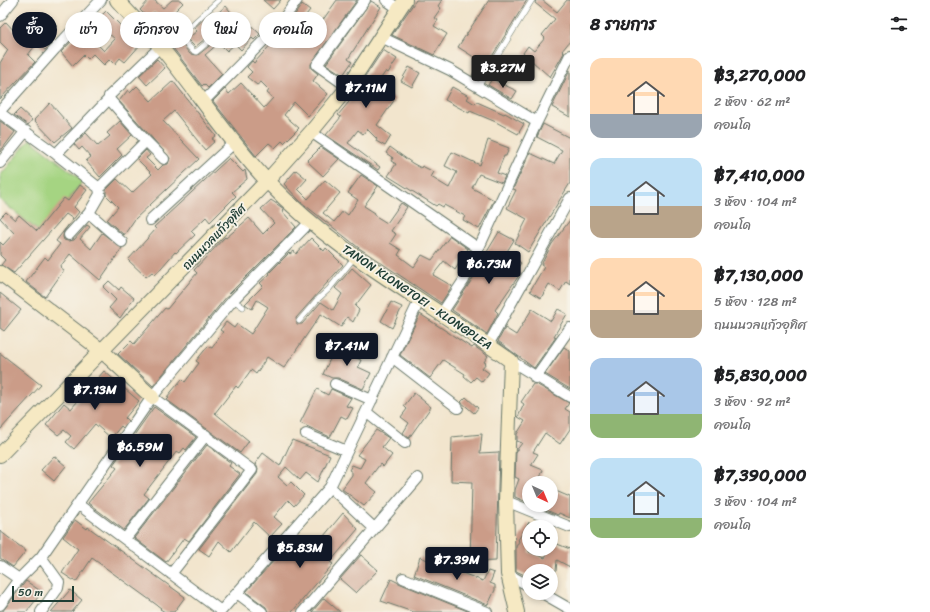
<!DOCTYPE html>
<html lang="th">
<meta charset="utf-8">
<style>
body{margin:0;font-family:Sriracha,"Playpen Sans Thai",sans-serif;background:#f6f6f6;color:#202124;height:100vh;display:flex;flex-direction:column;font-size:15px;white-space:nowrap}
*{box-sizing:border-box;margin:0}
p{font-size:13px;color:#757577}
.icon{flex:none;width:22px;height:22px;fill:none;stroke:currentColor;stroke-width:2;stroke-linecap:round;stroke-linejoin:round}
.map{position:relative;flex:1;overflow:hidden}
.details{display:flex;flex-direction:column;background:#fff;width:360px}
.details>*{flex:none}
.top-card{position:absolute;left:12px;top:12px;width:380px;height:36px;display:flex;gap:8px}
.needle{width:26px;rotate:136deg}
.controls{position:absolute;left:522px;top:476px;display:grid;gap:8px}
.controls a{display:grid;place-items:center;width:36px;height:36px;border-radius:50%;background:#fff;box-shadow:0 2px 6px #0003;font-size:20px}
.scale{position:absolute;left:12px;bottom:10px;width:62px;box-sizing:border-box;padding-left:4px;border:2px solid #1f3d34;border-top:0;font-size:11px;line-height:14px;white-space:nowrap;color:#1f3d34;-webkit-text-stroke:3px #f7f3e8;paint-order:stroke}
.price{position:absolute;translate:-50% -34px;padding:0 9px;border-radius:4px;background:#111827;color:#fff;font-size:13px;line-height:26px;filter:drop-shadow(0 1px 2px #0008)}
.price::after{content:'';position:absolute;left:50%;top:24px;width:12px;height:9px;margin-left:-6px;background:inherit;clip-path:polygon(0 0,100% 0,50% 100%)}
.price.on{background:#222;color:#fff}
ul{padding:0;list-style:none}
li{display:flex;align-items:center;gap:12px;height:100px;padding:0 20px}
li span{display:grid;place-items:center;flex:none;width:112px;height:80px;border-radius:12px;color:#555}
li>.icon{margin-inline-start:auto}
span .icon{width:48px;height:48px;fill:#fffc;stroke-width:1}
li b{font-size:17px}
h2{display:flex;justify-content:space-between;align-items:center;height:48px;padding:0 20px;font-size:17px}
.chip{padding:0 14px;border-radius:18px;background:#fff;box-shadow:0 2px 6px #0003;font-size:14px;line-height:36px}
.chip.on{background:#111827;color:#fff}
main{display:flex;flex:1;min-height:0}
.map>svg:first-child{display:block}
.green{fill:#a5d482;stroke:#62885b}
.building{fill:#cb9c88}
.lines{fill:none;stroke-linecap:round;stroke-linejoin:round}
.lane-casing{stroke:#69786a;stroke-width:6}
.street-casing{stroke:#69786a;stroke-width:12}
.secondary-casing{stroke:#69786a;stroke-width:16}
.lane{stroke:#fff;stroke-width:5}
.street{stroke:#fff;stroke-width:10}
.secondary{stroke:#f6e9c3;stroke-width:14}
.labels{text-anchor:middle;stroke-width:3.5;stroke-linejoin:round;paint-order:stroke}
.street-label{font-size:12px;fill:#1f3d34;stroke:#f7f3e8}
</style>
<main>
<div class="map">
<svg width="570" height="612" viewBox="0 0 570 612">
<rect width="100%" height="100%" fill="#f7f3e8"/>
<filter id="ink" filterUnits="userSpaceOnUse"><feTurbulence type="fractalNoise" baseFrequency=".025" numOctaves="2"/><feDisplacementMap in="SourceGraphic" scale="8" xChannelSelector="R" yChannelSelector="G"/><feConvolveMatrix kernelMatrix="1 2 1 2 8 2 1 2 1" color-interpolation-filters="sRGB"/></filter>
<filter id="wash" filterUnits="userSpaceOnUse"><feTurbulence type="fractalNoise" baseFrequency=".012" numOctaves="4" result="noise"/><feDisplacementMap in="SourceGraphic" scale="16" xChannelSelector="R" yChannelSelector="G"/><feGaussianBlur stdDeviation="0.9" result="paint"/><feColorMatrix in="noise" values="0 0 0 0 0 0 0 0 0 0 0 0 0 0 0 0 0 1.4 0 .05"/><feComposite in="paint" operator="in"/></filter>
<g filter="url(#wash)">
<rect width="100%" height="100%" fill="#f2e5cd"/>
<path class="green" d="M30 139 83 181 41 233 0 200V176Z"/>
<g id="blocks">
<path class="building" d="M149 0H154L163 8 172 0H180L183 3 170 16 175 21 169 27 154 12 148 18 140 10Z
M263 0H281L273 9Z
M337 0H357L311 64V68L318 74 313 81 328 94 308 116 294 102 284 115 299 128 284 143 282 141 275 148 269 143 256 156 213 101 225 89 229 94 241 83 264 108 273 98 267 93 269 90 261 82 257 85 247 77 252 72 247 67 252 61 254 63 286 28 302 4 310 10 302 20 315 31Z
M416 0H442L438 6 441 8 434 18 438 20 434 26 447 34 434 55 392 35Z
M489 0H527L478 79 472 76 480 61 458 47Z
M536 0H542L557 12 567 0H570V41L562 51 564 53 550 77 523 53 528 46 534 51 545 38 542 35 555 19 535 3Z
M371 1 381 7 348 59 352 62 343 75 326 64Z
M226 6 234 16 195 47 187 39 197 31 194 28 205 18 208 21Z
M106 11 124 29 120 33 130 41 134 37 141 44 125 62 120 58 115 64 110 59 104 65 93 54 88 59 84 55 73 66 61 52 83 29 104 51 115 39 95 22Z
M241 16 260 34 254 40 252 38 241 50 235 44 227 51 219 43 205 55 222 74 208 88 204 84 202 86 173 48 180 42 190 54 198 55 239 22Z
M48 17 58 28 45 39 51 44 45 50 37 43 28 55 35 62 0 99V63L8 50 0 42V28L6 22 27 45 44 28 40 24Z
M383 50 397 59 388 73 386 71 377 84 395 99 377 125 391 136 385 146 376 141 377 139 367 129 363 134 358 130 348 143 380 167 378 170 326 135 341 117 338 115 359 90 357 89Z
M506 58 514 64 509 71 501 66Z
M157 59 165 68 147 85 139 76Z
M409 67 420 73 412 87 401 81Z
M570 70V117L552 107Z
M492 79 517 91 512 99 488 85Z
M173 81 216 136 212 139 215 141 205 150 174 111 163 121 199 159 135 219 124 235 107 220 118 207 106 195V190L117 179 132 193 152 174 137 159 146 150 150 155 146 158 158 170 163 165 168 164 170 158 119 101 128 90 130 93 137 86 151 101Z
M452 87 469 96 467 99 475 104 477 102 504 114 505 113 524 124 518 134 496 122 470 111 469 113 445 100Z
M50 103 72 128 55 142 34 120Z
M20 109 32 120 28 125 14 115Z
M0 121 15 132 0 152Z
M120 121 132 135 117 149 122 155 100 177 86 161 91 157 82 147 79 150 74 144 86 133 98 146 110 136 107 133Z
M543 124 570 138V183L528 252 515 243 527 219 507 208 516 190 513 189 530 153 554 164 562 150 537 137Z
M488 140 509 148 506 156H504L497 173 505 176 502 183 479 174 472 188 494 200 479 229 463 220 465 216 444 205 443 207 438 204 436 206 388 176 396 164 391 161 393 158 386 153 390 147 412 163 421 168 422 166 434 172 431 177 449 188 457 172 445 166 452 152 480 165Z
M321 147 339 159 323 176 307 161Z
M229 158 243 172 245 170 247 179 232 192 236 196 210 222 206 217 204 219 191 231 195 235 176 253 175 252 155 275 152 272 146 277 128 260 156 229 154 227Z
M296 170 307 179 298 189 308 199 325 180 340 193 323 213 334 222 343 211 348 215 358 200 348 193 361 175 378 186 364 206 375 213 374 215 387 223 401 203 407 207 391 231 396 234 390 243 401 250 398 255 414 267 422 255 432 260 450 236 468 249 455 270 444 261 433 275 452 286 441 303 359 248 301 202 284 184Z
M80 185 87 190 74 207 79 212 64 231 63 237 64 240 68 241 74 240 87 225 90 227 80 239 91 249 102 233 122 248 100 280 70 254 60 267 64 270 45 297 26 282 45 257 48 260 60 244 56 241 73 219 66 214 14 273 1 265 5 260 0 255V242L3 245 14 233 0 218 6 212 15 220 19 215 37 231 64 198 68 201Z
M271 200 284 209 282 211 296 227 228 295 153 386 118 354 131 341 134 344 165 308 167 309 197 273 194 270 225 237 226 238 249 218 263 234 274 223 261 209Z
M570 220V284L566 281 560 291 549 284 541 298 530 291 544 267 541 265 552 244Z
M499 232 514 240 506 253 521 263 516 270 520 274 495 310 498 313 487 334 452 310 477 272 476 270Z
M311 238 324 251 326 248 343 265 296 318 297 324H302L321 302 333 310 342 294 335 288 352 268 371 285 355 306 359 310 353 322 347 317 341 327 321 314 284 368 267 357 256 374 251 370 238 388 236 386 215 413 249 441 240 453 167 400 169 398 167 397 182 379 185 382 199 363 196 361 208 346 212 348 223 332 220 330 226 322 234 328 237 324 251 334 268 307 257 300 252 309 245 304 263 286 260 283 270 274 269 273 289 253 290 254 294 251 296 254Z
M109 281 119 290 121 287 134 298 120 318 109 308 116 300 103 287Z
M0 293 21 310 4 331 0 328Z
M391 302 402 307 392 328 381 321Z
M532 309 551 321 558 309 567 314 554 336 556 337 534 368 498 341 505 328 516 335Z
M420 314 472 348 474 346 488 356 484 362 486 363 482 368 489 373 482 382 476 377 471 382 464 376 465 374 443 360 430 378 400 355Z
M342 340 355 347 351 356 361 360 358 367 371 373 363 389 338 378H332L323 374 332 355 335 357Z
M564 347 570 351V389L545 374Z
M0 353 41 385 0 430Z
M104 371 139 401 125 418 128 421 123 428 121 426 111 438 95 424 74 449 66 442 71 436 64 430 58 435 46 425 64 403 71 409Z
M533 384H536L569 403 565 409 570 412V429L560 444 545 433 533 452 538 454 531 465 543 470 538 483H529V503L515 497V490L519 479 515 477 516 451 522 443 517 441V434L525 421 518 417 524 404 521 402Z
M317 389 328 395 331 389 351 398 346 406 353 408 347 419 341 416 330 437 300 423Z
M414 393 431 407 409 438 403 433 409 423 401 417 407 409 404 406Z
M466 397 478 408 474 413 461 402Z
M154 407 196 437 186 450 184 448 180 453 177 451 144 494 149 498 124 530 88 503 117 468 113 465Z
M376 430 389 438 382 447 392 455 383 467 380 464 366 483 377 492 364 506 342 489 352 475V472L349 470 352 465 360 468 365 459 357 455Z
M482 434 480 453 499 452 496 561 470 562 472 482 451 481 452 437Z
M292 440 330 455 318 482 306 473 300 480 286 467 278 477 287 485 291 482 304 495 294 506 288 500 274 517 282 524 270 537 254 522 231 552 219 541 209 556 199 549 257 474 258 468 255 464 263 453 280 466Z
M207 445 231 463 229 466 240 474 189 541 184 538 166 562 134 538Z
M54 456 66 466 54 481 41 470Z
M551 489 570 497V518L559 513 558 515 534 505H551Z
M343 513 358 529 330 562 333 564 292 612H268L266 607 246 592 298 533 314 548Z
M75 520 87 529 88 527 185 597 174 612H165L160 609 161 608 92 558 76 582 62 573 78 549 63 537Z
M529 522V552L545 558 549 549H551L552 542 570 549V567L557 560 556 571H529V577L516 571V547L519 541 518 540Z
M0 531 26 551 13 567 0 558Z
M361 555 378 570 356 593 340 579Z
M420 557 483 581 488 571 494 573 490 583 495 585V590L488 605 414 575Z
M391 579 401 584 470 612H413L381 601Z
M26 581 42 592 32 605 26 612H2Z
M70 590 82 600 72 612H51Z
M324 598 340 612H312Z"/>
</g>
</g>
<g filter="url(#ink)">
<use href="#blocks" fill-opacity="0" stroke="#69786a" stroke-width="1"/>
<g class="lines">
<defs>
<path id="lane" d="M179 36 193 51 196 52 236 19
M164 50 219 0
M478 87 532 0
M233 300 243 307
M299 321 317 300 329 289 354 258"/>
<path id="street" d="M386 0 399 9
M0 16 13 0
M381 37 450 70 537 122
M348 87 317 65 365 0
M203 102 279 25 297 0
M0 111 55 49 101 0
M0 113 56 154 99 188
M311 132 478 248
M146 141 164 159
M56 154 109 99
M0 163 26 131
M99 188 146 141 109 99V96L160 47
M89 213 122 242
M150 220 235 142
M69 235 89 213 100 194 99 188
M442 313 464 280 537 122 570 55
M488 345 570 198
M392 357 458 408
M511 361 570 397
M535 378 570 328
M335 384 372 400
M152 397 252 470 171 574
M366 412 405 443
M306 434 347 451
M330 487 374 528
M506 501 570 527
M79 505 221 611 330 487 420 299
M125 539 206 435
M0 566 19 579
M508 574 529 586
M403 578 487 612
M237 593 262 612
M542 593 570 609
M0 605 19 579 41 557
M41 612 58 588 59 582 41 557 152 397 233 300 311 221
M303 612 418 478"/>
<path id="secondary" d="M117 0C132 17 149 33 164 51 199 94 230 142 268 182 337 255 429 302 511 361L506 501 508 574 517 612
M0 273 102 351 152 397
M0 455 267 181 311 132 348 87 405 0"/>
</defs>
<use href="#lane" class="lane-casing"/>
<use href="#street" class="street-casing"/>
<use href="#secondary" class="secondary-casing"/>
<use href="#lane" class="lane"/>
<use href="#street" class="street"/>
<use href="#secondary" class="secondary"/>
</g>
</g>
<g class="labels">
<g class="street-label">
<text transform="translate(214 237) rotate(-46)" y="4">ถนนนวลแก้วอุทิศ</text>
<text transform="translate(417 297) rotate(34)" y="4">TANON KLONGTOEI - KLONGPLEA</text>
</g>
</g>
</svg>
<div class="controls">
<a><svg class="needle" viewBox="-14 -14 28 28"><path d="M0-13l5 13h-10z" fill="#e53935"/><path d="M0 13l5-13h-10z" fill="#757577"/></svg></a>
<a><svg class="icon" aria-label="locate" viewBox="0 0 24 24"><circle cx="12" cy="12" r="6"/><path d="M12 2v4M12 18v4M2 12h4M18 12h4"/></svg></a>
<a><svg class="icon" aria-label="layers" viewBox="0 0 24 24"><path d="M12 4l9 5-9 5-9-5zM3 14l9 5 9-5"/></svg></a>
</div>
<div class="scale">50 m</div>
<b class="price on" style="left:503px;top:89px">฿3.27M</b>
<b class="price" style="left:366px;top:109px">฿7.11M</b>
<b class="price" style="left:489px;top:285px">฿6.73M</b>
<b class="price" style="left:347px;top:367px">฿7.41M</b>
<b class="price" style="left:95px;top:411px">฿7.13M</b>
<b class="price" style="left:140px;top:468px">฿6.59M</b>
<b class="price" style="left:300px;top:569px">฿5.83M</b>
<b class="price" style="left:457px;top:581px">฿7.39M</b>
<div class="top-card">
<a class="chip on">ซื้อ</a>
<a class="chip">เช่า</a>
<a class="chip">ตัวกรอง</a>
<a class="chip">ใหม่</a>
<a class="chip">คอนโด</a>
</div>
</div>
<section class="details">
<h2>8 รายการ<svg class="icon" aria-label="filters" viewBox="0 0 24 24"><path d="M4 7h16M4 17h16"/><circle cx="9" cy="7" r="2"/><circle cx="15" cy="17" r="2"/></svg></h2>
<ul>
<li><span style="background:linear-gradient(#ffd9b3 70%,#9aa5b1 0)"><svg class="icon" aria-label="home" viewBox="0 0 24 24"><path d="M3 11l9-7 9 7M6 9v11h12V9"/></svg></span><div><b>฿3,270,000</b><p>2 ห้อง · 62 m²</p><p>คอนโด</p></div></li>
<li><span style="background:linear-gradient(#bfe0f5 60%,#b9a48a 0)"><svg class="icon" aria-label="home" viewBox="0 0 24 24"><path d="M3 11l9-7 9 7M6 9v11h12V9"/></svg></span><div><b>฿7,410,000</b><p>3 ห้อง · 104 m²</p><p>คอนโด</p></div></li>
<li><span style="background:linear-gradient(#ffd9b3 65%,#b9a48a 0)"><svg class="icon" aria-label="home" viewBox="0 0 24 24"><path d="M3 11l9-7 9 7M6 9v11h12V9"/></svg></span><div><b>฿7,130,000</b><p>5 ห้อง · 128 m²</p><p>ถนนนวลแก้วอุทิศ</p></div></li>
<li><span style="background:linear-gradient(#a9c7e8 70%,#8fb573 0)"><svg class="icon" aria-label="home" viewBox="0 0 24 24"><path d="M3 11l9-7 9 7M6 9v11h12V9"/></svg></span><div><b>฿5,830,000</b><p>3 ห้อง · 92 m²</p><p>คอนโด</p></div></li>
<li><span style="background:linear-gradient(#bfe0f5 75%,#8fb573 0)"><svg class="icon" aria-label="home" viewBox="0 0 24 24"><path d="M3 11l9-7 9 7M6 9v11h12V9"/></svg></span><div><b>฿7,390,000</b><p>3 ห้อง · 104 m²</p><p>คอนโด</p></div></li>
</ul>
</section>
</main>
